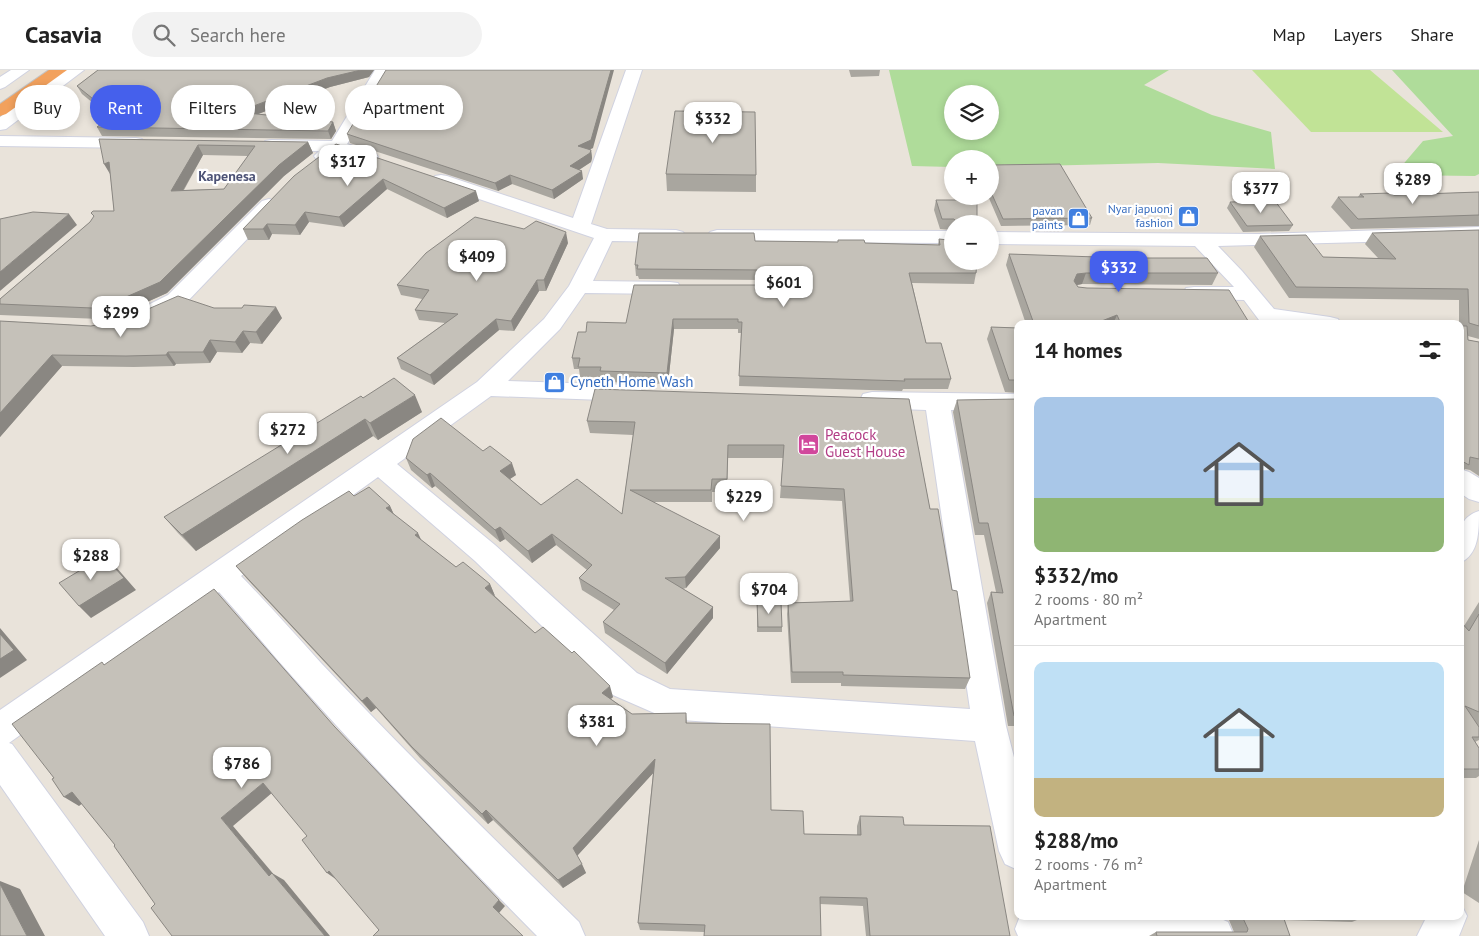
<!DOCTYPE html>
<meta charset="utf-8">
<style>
body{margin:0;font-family:"PT Sans",sans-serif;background:#f2f2f2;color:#222;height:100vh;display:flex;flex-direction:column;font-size:19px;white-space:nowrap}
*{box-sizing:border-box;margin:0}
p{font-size:16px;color:#767676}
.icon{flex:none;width:28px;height:28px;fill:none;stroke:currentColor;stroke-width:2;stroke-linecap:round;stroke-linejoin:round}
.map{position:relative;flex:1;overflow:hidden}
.side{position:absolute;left:1014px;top:250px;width:450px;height:600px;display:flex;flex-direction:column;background:#fff;border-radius:10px;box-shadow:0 2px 8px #0003}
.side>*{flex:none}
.guide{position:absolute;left:15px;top:15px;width:475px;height:45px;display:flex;gap:10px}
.controls{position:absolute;left:944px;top:15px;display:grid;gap:10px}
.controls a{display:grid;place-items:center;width:55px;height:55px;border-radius:50%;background:#fff;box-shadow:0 2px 8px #0003;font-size:25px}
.price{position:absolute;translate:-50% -42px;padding:0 11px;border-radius:10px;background:#fff;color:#222;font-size:16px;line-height:32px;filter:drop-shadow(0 1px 2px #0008)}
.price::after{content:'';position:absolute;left:50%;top:30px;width:15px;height:11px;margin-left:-8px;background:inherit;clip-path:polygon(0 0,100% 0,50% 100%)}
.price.on{background:#4560ec;color:#fff}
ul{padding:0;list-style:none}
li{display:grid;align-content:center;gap:10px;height:265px;padding:0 20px}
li+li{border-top:1px solid #e0e0e0}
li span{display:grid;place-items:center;height:155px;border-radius:10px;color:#555}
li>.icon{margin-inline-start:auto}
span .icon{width:90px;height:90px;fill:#fffc;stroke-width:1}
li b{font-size:21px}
h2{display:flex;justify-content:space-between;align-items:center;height:60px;padding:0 20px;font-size:21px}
.chip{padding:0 18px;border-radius:22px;background:#fff;box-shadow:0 2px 8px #0003;font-size:18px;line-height:45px}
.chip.on{background:#4560ec;color:#fff}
header{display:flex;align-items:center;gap:30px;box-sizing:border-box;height:70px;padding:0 25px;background:#fff;border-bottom:1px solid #e0e0e0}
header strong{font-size:24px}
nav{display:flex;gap:28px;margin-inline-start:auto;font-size:18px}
.search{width:350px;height:45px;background:#f2f2f2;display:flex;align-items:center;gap:12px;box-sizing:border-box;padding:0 18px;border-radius:28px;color:#767676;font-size:19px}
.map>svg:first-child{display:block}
.green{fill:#afdc9a;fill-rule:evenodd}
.pitch{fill:#c1e396}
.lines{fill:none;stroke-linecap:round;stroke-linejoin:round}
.minor-casing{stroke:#d0d2e0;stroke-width:2}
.highway-casing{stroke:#c3c3c3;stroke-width:2}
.minor{fill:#fff;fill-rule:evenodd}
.highway{fill:#f2a15d;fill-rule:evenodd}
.wall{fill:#a9a69f;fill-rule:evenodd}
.shaded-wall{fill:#8a8782}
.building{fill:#c5c1b9;stroke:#8a8782;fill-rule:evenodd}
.labels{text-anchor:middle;stroke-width:4.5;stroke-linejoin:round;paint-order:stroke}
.far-shop-label{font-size:12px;fill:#366cbe;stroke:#fff;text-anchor:end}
.far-neighbourhood-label{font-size:14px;font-weight:bold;fill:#4c5275;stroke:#fff}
.shop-label{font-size:15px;fill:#366cbe;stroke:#fff;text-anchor:start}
.hotel-label{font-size:15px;fill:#b23c85;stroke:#fff;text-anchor:start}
</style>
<header>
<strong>Casavia</strong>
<div class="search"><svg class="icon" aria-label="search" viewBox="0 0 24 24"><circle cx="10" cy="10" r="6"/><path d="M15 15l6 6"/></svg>Search here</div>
<nav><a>Map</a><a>Layers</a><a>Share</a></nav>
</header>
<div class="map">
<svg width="1479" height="866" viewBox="0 0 1479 866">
<rect width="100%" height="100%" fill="#e9e3da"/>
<path class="green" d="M889 0H1169L1144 15 1212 45 1271 62 1275 99 1158 93 990 97V89H952V97L912 96ZM952 24H990V61H952Z
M1392 0H1479V104L1475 106 1394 105 1423 71 1453 66Z"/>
<path class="pitch" d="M1252 0H1370L1443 62H1311Z"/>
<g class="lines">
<defs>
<path id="minor" d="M11 0H29L5 17 0 19V7Z
M66 0H84L6 59 0 60V47Z
M375 0H391L347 74 375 83 378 87 375 91 369 92 339 83C331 88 327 92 317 90L314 86 319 81 271 80 265 79 262 75 265 71 271 70 332 71Z
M626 0H642L591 154 607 159 676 160 683 162 686 166 683 170 676 172 612 171 593 211 670 212 678 213 681 218 678 223 670 224 585 223 560 259 508 311 631 315 640 317 643 323 640 329 631 331 491 326 397 394 495 475 637 603 670 619 970 639 926 340 872 338 863 336 860 330 863 324 872 322 1018 324V340H951L1006 656 1018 703V800L1005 794 999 781 975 671 668 649 613 625 475 491 378 407 241 506C269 535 295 564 321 593 405 682 492 767 579 852L585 866H537C456 784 376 700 299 614 272 584 246 552 219 522L9 673 12 674 143 852 149 866H105L0 715V640L477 312 544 249 569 216 594 168 435 114 432 110 435 106 441 105 447 106 573 148Z
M0 66 136 68 142 69 145 73 142 77 136 78 0 76Z
M269 129 276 131 278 135 276 139 184 235 156 249 148 251 140 249 137 244 140 239 168 225 262 131Z
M1479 157V169L1218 176 1242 201 1274 239 1330 247 1338 249 1341 254H1262L1244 230 1194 229 1186 228 1183 223 1186 218 1194 217H1234L1195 176 990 174V162L1259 164Z
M717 160 952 161V173L717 172 710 170 707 166 710 162Z
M1460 399 1469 402 1479 408V432L1469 429 1460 423Z
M1479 441C1479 462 1479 484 1460 493 1460 471 1454 449 1479 441Z
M1460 832 1467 846 1459 866H1417L1427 846H1460Z
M1020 846H1214L1228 852 1234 866H1018L1015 859Z"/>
<path id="highway" d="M49 0H67L6 44 0 46V34Z"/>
</defs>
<use href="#minor" class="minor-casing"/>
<use href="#highway" class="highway-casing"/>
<use href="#minor" class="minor"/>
<use href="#highway" class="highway"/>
</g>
<path class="wall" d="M98 0H374L369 7 330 17 258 44 333 52 336 61 331 69 102 66 97 57 110 47 82 24 77 16Z
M849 0H880L879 6 851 7Z
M358 55 593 78 590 79 591 80 592 88 591 92 579 100 583 109 554 129 512 114 498 121 350 73 347 64Z
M99 69 308 72 313 83 284 106 167 223 116 246 100 249 0 245V229L90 152 114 141 110 103ZM203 85 248 86 224 119 184 120Z
M336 74 479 131 447 148 387 119 344 157 309 152 300 165 272 164 269 170H248L243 159Z
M990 95 1092 148 1090 155 1001 156 988 126H990Z
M666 104 756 105V122L667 121Z
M1479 122V156L1351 159 1331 137 1338 127H1358L1360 124 1394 125Z
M936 130 977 154H952V160L940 159 934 140Z
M1230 132 1293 155 1289 161 1243 162 1227 138Z
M1479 160V269L1468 266V270L1479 272V406L1470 400 1465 399 1460 404V254H1459V230L1289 228 1254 177 1260 166 1323 187 1378 188 1365 174 1372 163Z
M947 165 976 203 974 214 912 213 926 273 951 309 948 319H903L902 321 739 316 741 263H738V259H674L668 314 602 312 601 307H580L579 299H574L572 288 586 262 626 253 764 215 773 214 774 213 764 210 639 209 638 206H636L635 195 755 171 838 172V170L865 173 938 175 939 169H946Z
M568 173 546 221H539L514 261 499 260 434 315 401 299 397 288 445 253 419 250 415 240 422 229 401 225 397 215Z
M1009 184 1218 203 1212 215 1082 214 1077 215 1078 217 1250 254H1026L1006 195Z
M214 238 282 248 262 274 250 273 242 283 217 282 210 293 176 294 174 296 134 297 62 296 0 367V251L91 256Z
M991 257 1018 258V323L1005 322 987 269Z
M363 328 422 342 378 370 373 366 196 481 178 463 164 447Z
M909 329 930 439 952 520 970 608 965 619 841 616V613H791L787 544 788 533 850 531 842 431 780 428 783 388H728L727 422H712V432H654L720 478 686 518 683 519 713 537V548L667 604 605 563 603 552 614 540 582 520 579 508 587 500 556 475 532 493 505 469 500 472 435 416 432 418 411 400 406 388 483 381 516 405 510 409 541 435 622 444 633 365 590 363 587 351Z
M1018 329V656H1008L987 533 991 522H996L984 465H975L953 342 957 330Z
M390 436 394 445 422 471 456 497 490 514 495 526 535 563 613 627 611 629 632 644 686 643 687 653 771 740 804 764 857 765V756L860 746 904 755 1010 866H866L863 836 820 834 704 862 640 860 638 853 653 703 577 786 586 803 563 818 493 750 488 754 420 688 376 638 371 642 247 509 236 496Z
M757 532 782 557V562H757Z
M1479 532V670L1475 672 1479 678V706L1476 708H1460V551L1464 556Z
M1479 770V833L1462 822Z
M1219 846H1367L1352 852 1284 850 1290 866H1149L1156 862H1234L1229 850Z"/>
<path class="shaded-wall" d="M361 0H374L369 7 330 17 242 50 238 42 327 8Z
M611 0H614L593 78 579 84 578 76Z
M333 52 336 61 331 69 328 61Z
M308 72 313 83 284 106 167 223 116 246 100 249 92 238Z
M198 75 203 85 177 131 171 121Z
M591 80 592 88 591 92 571 105 570 96Z
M109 92 110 104 104 94Z
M582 101 583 109 554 129 552 120Z
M510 105 512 114 498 121 495 113Z
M383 109 387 119 344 157 339 147Z
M476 121 479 131 447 148 444 138Z
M305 142 309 152 300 165 295 155Z
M69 144 77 155 0 221V202Z
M267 154 272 164 269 170 263 159Z
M566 162 568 173 546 221 544 210Z
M1086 203 1082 214 1072 216 1069 223 1077 204Z
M537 210 539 221 514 261 511 251Z
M276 237 282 248 262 274 256 262Z
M1117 245 1113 254H1094Z
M496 249 499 260 434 315 430 305Z
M673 249 674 259 668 314 667 303Z
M243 261 250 273 242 283 235 272Z
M210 270 217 282 210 293 203 282Z
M168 282 176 294 174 296 166 285Z
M52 285 62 296 0 367V343Z
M415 325 422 342 378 370 370 353Z
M365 349 373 366 196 481 182 465Z
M512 393 516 405 504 413 500 401Z
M430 403 435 416 432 418 427 405Z
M390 436 396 449 386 438Z
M500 457 505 469 500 472 495 460Z
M418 463 424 476 415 465Z
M552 464 556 475 532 493 528 481Z
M720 466V478L686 518 685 507Z
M104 486 116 497 136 520 91 548 79 536Z
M490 514 495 526 485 518Z
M713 537V548L667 604 665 593Z
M0 558 27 590 0 608Z
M610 616 613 627 605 634 602 623Z
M367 627 376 638 371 642 362 631Z
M655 689 657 699 577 786 573 778Z
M263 713 273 722 233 756 281 813 269 806 221 748Z
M72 722 87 730 79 736 64 727Z
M486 740 493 750 488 754 482 744Z
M582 794 586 803 563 818 558 810Z
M329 801 337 810 327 803Z
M272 803 284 810 330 866H325Z
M0 811 20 819 45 866H27L0 814Z
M499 830 505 836 499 843 493 837Z"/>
<path class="building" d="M98 0H361L327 8 238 42 333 52 328 61 97 57 113 45 77 16Z
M386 0H611L591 70 578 76 591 80 590 83 570 96 582 101 552 120 510 105 495 113 347 64 353 54 358 55 369 28Z
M675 41 755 42 756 105 666 104Z
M99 69 308 72 279 95 160 212 108 235 92 238 0 234V229L90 152 94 146 91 143 93 141H114L109 92 104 94ZM198 75 255 76 224 119 171 121Z
M336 74 476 121 444 138 383 109 339 147 305 142 295 155 267 154 263 159H243L294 106Z
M1060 94 1092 148 1003 149 990 120V95Z
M1479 122V145L1358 149 1338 127H1364L1360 124 1391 123 1394 125Z
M936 130H977V154H956V151L954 149H942Z
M1275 131 1293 155 1247 156 1230 132Z
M33 142 69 144 0 202V149Z
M475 147 524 159 536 151 566 162 544 210H537L511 251 496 249 430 305 397 288 458 244 415 240 429 220 397 215 426 183Z
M1479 160V256L1469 253 1468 219 1296 217 1260 166 1306 165 1323 187 1396 189 1372 163Z
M639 163H754L755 171 838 172V170H864L865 173 940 175 939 169 949 170 947 165 952 164V191H977L976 203H909L926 273H941L951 309H904L905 311 739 306 742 252H738V249H673L667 303 600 301 601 297H578L580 288H572L578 262H586L587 252 626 253 634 215H764L773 214 777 209 774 202 765 200 637 199 638 195H635Z
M1009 184 1126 188H1207L1218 203H1086L1077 204 1074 211 1078 217 1087 218 1229 220 1250 254H1121L1117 245 1094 254H1034Z
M178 226 214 238H242L244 235 276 237 256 262 243 261 235 272 210 270 203 282H168L166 285 126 286 52 285 0 343V251L91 256 123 250Z
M1460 256H1467L1468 270 1479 272V389L1470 387 1469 395 1460 390Z
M991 257 1018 258V310H1009Z
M394 308 415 325 370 353 365 349 182 465 164 447 361 326 363 328Z
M595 319 909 329 930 439H938L952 520 957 521 970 608 843 605V602H792L788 533 853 531 844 419 781 416 784 375H728L727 409H712L711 420H630L720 466 685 507 665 508 713 537 665 593 603 552 620 534 579 508 592 495 552 464 528 481 500 457 495 460 430 403 427 405 406 388 413 369 441 348 483 381 490 376 512 393 500 401 541 435 577 409 622 444 635 352 587 351Z
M1018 329V646H1014L991 522 1003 523 988 453H979L957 330Z
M369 417 390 436 386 438 418 463 415 465 456 497 463 492 490 514 485 518 535 563 543 557 572 583 574 581 610 616 602 623 632 644 686 643V653L770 654 771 740 803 741 804 764 861 765 860 746 903 747 904 755 990 756 1010 866H870L867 828 820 827 821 866H704L705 855 638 853 655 689 573 778 582 794 558 810 486 740 482 744 412 677 367 627 362 631 236 496 302 450 349 421 354 426Z
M104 486 124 508 79 536 59 513Z
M214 519 334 656 499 830 493 837 523 866H373L379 860 329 801 327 803 302 770 307 766 263 713 221 748 269 806 272 803 325 866H172L151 838 155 834 114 776 115 775 72 722 64 727 52 709 54 708 12 654 102 592 104 595Z
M757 532H781L782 557H758Z
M1479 544V642L1465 636 1479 657V667H1472L1479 678V699H1460V551L1469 561Z
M0 564 14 580 0 589Z
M0 814 27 866H0Z
M1242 846H1283L1290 866H1157L1156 862H1247L1248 859Z"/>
<defs>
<symbol id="shop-square" viewBox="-11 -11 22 22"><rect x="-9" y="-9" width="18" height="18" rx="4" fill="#3f7fe0" stroke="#fff"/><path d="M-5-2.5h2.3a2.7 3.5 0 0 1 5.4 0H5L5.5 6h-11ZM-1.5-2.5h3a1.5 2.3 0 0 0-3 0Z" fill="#fff"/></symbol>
<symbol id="hotel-square" viewBox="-11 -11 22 22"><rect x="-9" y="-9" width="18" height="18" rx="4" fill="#d1479c" stroke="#fff"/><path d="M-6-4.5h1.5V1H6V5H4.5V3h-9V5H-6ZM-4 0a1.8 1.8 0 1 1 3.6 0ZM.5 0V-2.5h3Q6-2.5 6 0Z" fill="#fff"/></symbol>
</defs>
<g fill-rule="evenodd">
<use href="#shop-square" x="1176" y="134" width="25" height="25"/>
<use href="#shop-square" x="1066" y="136" width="25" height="25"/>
<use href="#shop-square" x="542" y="300" width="25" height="25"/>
<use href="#hotel-square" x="796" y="362" width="25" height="25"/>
</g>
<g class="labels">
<g class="far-shop-label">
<text x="1173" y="143">Nyar japuonj<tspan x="1173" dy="14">fashion</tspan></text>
<text x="1063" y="145">pavan<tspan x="1063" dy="14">paints</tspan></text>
</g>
<g class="far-neighbourhood-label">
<text x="227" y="111">Kapenesa</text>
</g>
<g class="shop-label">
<text x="570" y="317">Cyneth Home Wash</text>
</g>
<g class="hotel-label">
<text x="825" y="370">Peacock<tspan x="825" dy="17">Guest House</tspan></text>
</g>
</g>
</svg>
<div class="controls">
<a><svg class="icon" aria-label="layers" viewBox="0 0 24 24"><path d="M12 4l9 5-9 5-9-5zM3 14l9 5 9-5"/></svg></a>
<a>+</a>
<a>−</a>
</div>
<b class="price" style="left:713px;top:74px">$332</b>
<b class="price" style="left:348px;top:117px">$317</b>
<b class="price" style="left:1413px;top:135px">$289</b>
<b class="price" style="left:1261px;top:144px">$377</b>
<b class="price" style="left:477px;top:212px">$409</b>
<b class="price on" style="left:1119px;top:223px">$332</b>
<b class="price" style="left:784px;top:238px">$601</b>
<b class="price" style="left:121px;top:268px">$299</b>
<b class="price" style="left:288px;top:385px">$272</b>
<b class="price" style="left:744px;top:452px">$229</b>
<b class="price" style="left:91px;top:511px">$288</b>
<b class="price" style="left:769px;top:545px">$704</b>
<b class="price" style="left:597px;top:677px">$381</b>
<b class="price" style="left:242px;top:719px">$786</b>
<div class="guide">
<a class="chip">Buy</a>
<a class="chip on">Rent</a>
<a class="chip">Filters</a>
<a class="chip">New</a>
<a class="chip">Apartment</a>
</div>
<section class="side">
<h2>14 homes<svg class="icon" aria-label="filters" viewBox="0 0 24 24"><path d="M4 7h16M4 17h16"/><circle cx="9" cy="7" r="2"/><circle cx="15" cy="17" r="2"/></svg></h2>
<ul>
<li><span style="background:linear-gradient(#a9c7e8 65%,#8fb573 0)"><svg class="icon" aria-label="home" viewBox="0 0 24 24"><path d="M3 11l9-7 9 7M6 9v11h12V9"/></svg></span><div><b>$332/mo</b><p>2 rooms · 80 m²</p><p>Apartment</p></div></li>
<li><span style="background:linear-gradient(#bfe0f5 75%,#c2b280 0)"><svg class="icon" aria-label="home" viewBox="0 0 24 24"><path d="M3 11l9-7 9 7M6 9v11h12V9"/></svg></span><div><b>$288/mo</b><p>2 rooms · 76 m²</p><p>Apartment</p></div></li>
</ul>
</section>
</div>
